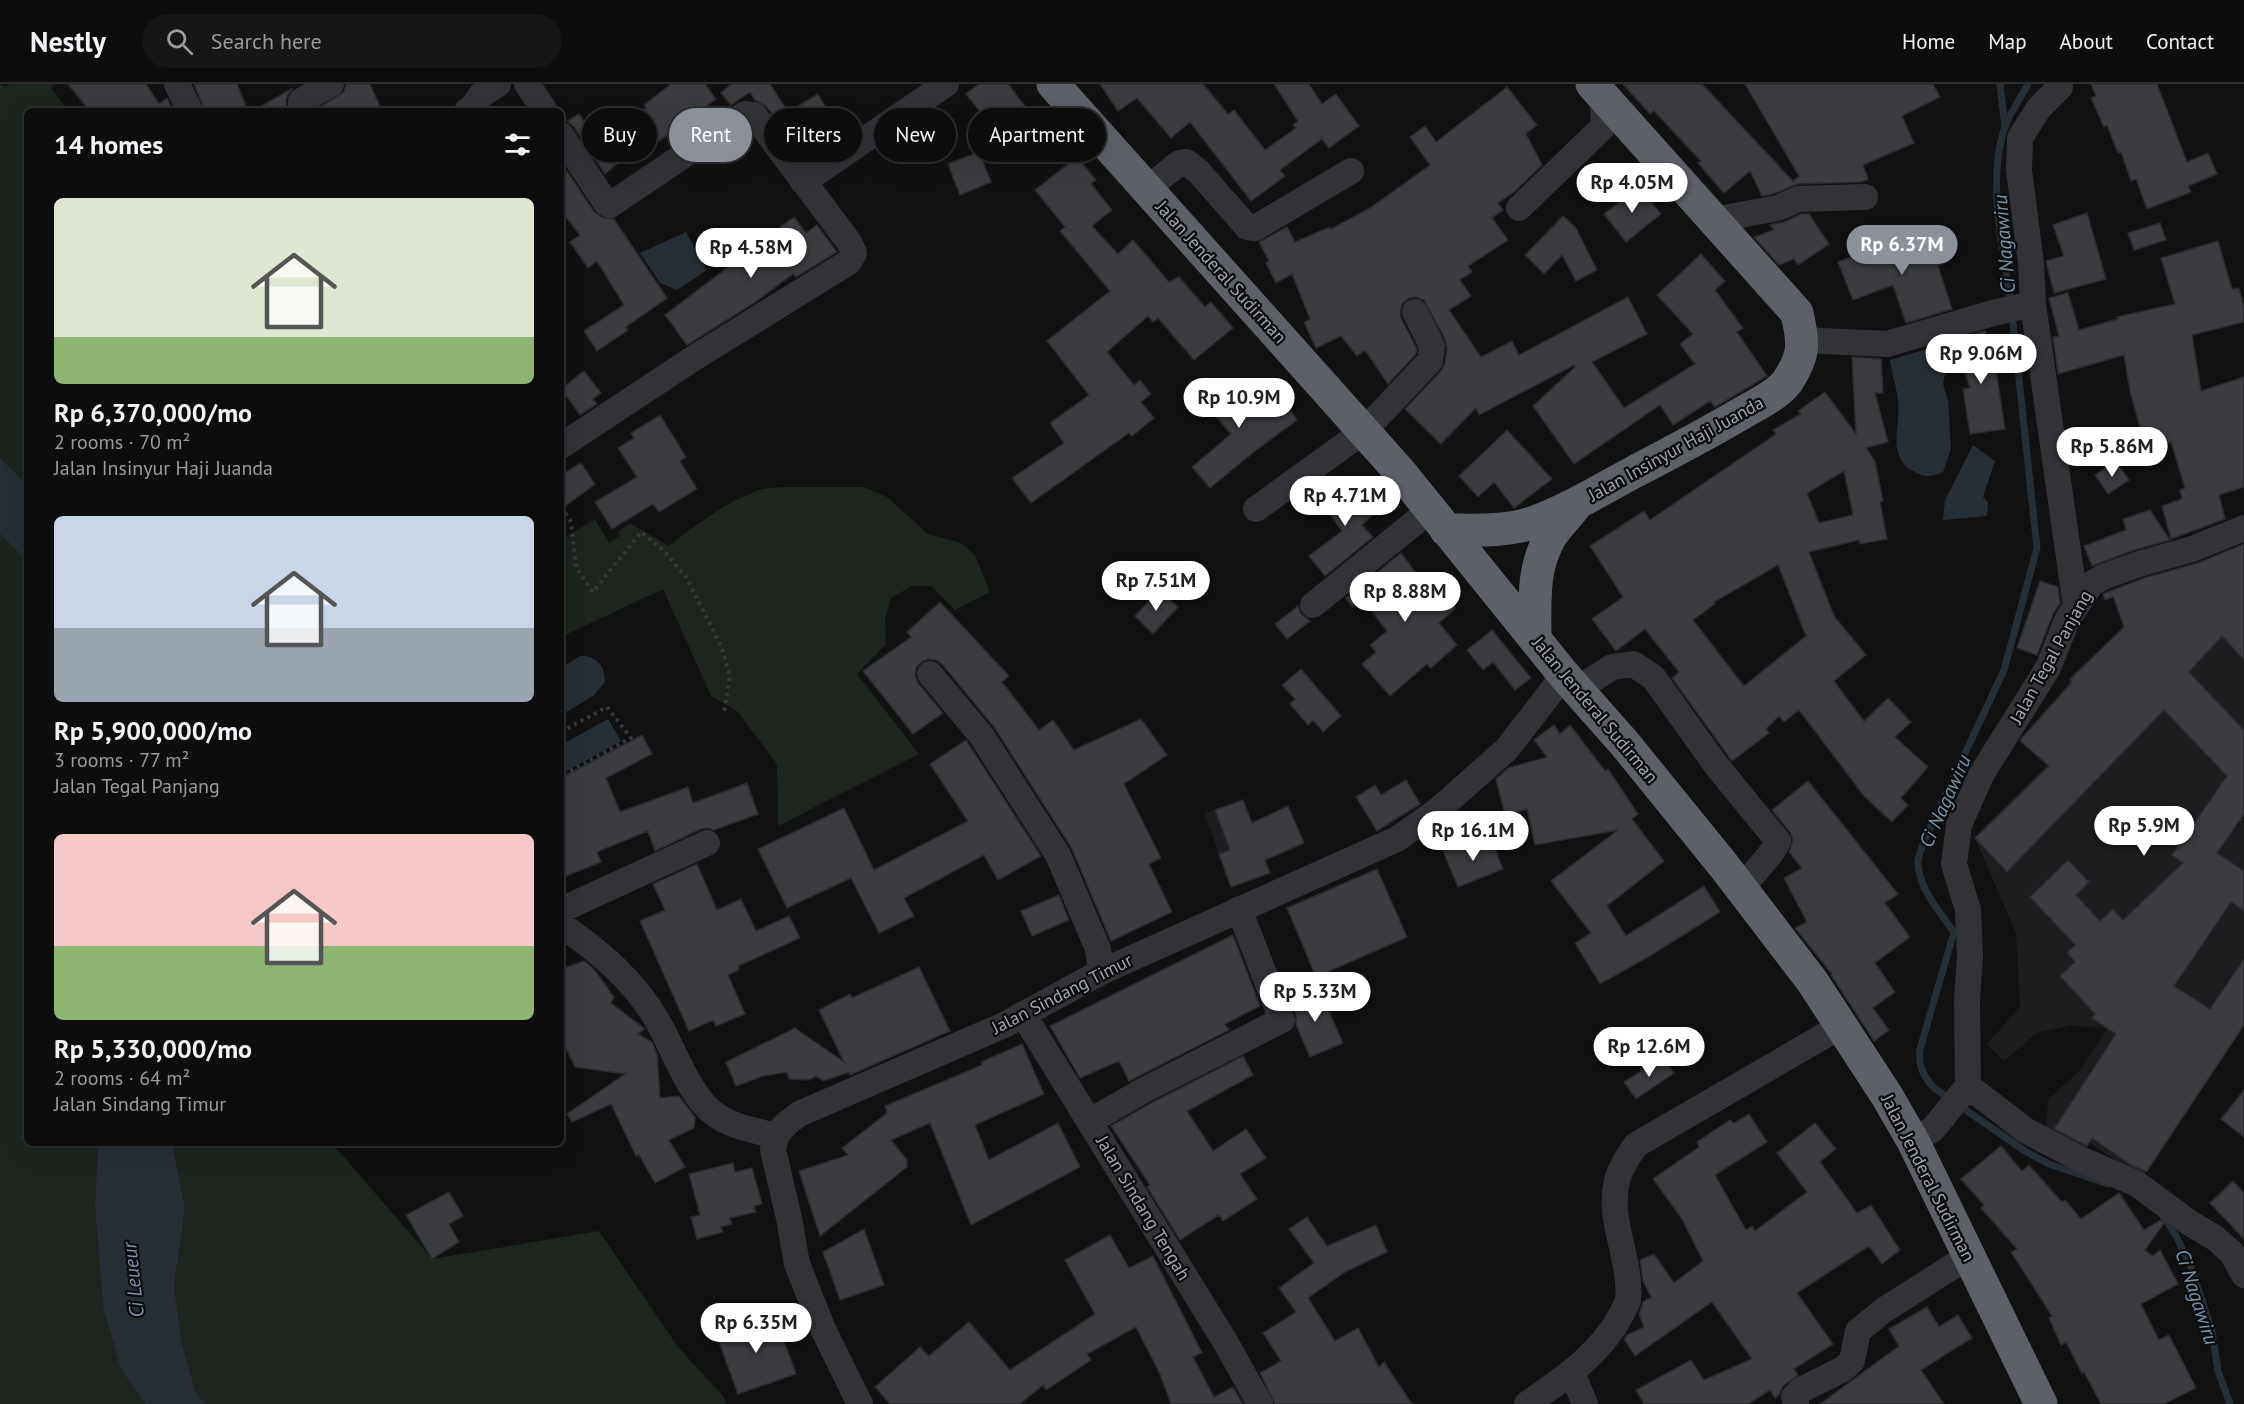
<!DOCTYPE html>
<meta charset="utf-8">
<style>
body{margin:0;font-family:"PT Sans",sans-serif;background:#161617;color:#f1f3f6;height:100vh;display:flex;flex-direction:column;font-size:22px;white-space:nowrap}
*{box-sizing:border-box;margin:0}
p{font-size:20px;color:#9a9c9e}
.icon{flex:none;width:33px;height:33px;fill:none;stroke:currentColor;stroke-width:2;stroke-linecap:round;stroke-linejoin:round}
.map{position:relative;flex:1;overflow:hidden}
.side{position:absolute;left:24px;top:24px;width:540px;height:1038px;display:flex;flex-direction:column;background:#0d0d0e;border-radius:9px;box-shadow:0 6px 24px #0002,0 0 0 2px #2d2d2e}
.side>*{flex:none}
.guide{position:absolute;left:582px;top:24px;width:570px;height:54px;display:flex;gap:12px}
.price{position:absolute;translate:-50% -51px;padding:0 14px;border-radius:21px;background:#fff;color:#222;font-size:20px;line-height:39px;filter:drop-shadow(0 2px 3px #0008)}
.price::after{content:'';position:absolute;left:50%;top:36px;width:18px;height:14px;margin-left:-9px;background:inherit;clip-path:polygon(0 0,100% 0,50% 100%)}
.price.active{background:#8c9099;color:#fff}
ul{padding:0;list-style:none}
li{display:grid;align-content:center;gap:12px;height:318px;padding:0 30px}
li span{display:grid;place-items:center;height:186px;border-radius:9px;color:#555}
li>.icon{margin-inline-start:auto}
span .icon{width:108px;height:108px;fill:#fffc;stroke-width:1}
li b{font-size:26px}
h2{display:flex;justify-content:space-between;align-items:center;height:72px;padding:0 30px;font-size:26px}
.chip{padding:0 21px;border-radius:27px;background:#0d0d0e;box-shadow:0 6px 24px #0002,0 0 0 2px #2d2d2e;font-size:21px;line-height:54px}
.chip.active{background:#8c9099;color:#fff}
header{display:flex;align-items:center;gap:36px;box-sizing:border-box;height:84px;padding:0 30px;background:#0d0d0e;border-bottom:2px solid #2d2d2e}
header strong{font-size:28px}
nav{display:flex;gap:33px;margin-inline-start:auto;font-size:21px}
.search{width:420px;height:54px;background:#161617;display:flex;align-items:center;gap:15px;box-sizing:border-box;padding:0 21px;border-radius:33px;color:#9a9c9e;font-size:22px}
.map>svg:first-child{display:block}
.built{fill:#1d1d1f}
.green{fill:#1d251e}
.water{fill:#272f36}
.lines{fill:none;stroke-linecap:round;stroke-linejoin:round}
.stream{stroke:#272f36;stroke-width:7}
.building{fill:#3b3c3f;stroke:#2b2b2e;stroke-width:1.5;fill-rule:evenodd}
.path{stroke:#38393e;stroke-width:4;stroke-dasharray:3 4.5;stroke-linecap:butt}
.minor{stroke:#323237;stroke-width:26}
.highway{stroke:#5e6068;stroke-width:33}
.labels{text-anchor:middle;stroke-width:4.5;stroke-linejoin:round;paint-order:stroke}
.street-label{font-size:18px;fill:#a2a7b3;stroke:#0c0c0d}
.water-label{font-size:20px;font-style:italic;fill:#7894af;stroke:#0c0c0d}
</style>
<header>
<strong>Nestly</strong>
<div class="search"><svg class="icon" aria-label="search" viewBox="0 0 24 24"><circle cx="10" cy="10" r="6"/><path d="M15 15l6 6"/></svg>Search here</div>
<nav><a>Home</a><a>Map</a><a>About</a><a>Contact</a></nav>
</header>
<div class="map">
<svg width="2244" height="1320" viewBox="0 0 2244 1320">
<rect width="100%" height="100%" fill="#111112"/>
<path class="built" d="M2244 522V736L2242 740 2244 738V941L2142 1094 2090 1059 2082 1069 2046 1044 2048 1016 2079 987 2107 945 2073 941 2037 949 2004 977 1987 960 2020 923 2016 849 1975 754 2047 681 2020 656 2067 603 2070 595 2119 548Z
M1243 716 1270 789 1231 803 1204 729Z"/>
<path class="green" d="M0 0 5 3 10 0H54L51 4 68 27H27V400L0 374Z
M783 403H863L887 413 928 450 961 459 975 471 990 508 955 526 931 502H912L891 514 885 536 886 560 857 590 919 670 778 742 777 680 737 627 711 612 663 505 561 553V456L595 435 609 459 620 451 618 448 630 439 669 462C694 442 724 419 754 408 763 404 774 404 783 403Z
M0 450 27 477V1059H98L95 1122 103 1223 121 1284 145 1320H0Z
M172 1059H312L336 1064 432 1175 599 1147 678 1263 724 1313 726 1320H206L196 1309 182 1260 174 1203 185 1125Z"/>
<path class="water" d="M686 148 707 186 677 206 660 199 640 169Z
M1934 263 1944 266 1948 277 1943 300 1948 317 1951 365 1943 388C1931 393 1924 394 1913 387 1886 372 1901 342 1898 318 1897 304 1892 290 1890 276Z
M1973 361 1995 377 1983 413 1988 418 1987 432 1943 436 1945 416Z
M0 374 27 400V477L0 450Z
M580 572C596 571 605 582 605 598L593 612 561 631V584Z
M608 635 621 657 561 690V661Z
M98 1059H172L185 1125 174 1203 182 1260 196 1309 206 1320H145L121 1285 103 1223 95 1122Z"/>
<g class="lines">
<path class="stream" d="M2000 0 2005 44
M2011 219C2003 163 1987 101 2004 45 2009 30 2021 14 2028 0
M2012 230 2037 464 2004 586 1924 757C1922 764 1917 773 1918 780 1919 804 1940 829 1954 848L1920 965C1918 982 1923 992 1934 1004L2025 1067 2049 1080 2108 1100
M2163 1132 2175 1150 2190 1180 2212 1247 2218 1287 2230 1320"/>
</g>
<path class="building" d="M68 0H146L159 20 167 14 173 27H90Z
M194 0H237L248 27H205Z
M346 0H370L382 27H319L318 24 344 8Z
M671 0H705L716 15 667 52 636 71 633 67 605 90 574 43 567 37 579 30 596 55 646 24 644 21Z
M731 0H770L788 28 818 10 832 35 793 58 766 22 755 16 750 8 731 21 721 9Z
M979 0H1008L1047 51 1017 74 966 10Z
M1100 0H1203L1228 30 1234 26 1265 66 1296 44 1293 41 1298 37 1274 0H1309L1322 20 1336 10 1359 42 1329 64 1322 55 1280 86 1285 92 1251 117 1190 38 1171 54 1137 14 1118 27Z
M1623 0H1702L1793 97 1799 92 1745 0H1933L1940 13 1902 32 1914 59 1863 81 1868 95 1861 98 1797 100 1773 110 1762 112 1750 87 1724 109 1698 79 1701 77 1654 27 1650 30Z
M2091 0H2157L2187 78 2208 69 2217 90 2188 102 2191 108 2147 125 2136 95 2131 97 2121 68 2118 69 2107 41 2104 43 2091 14 2096 12Z
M1507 3 1537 41 1526 50 1542 81 1514 108 1498 119 1503 126 1492 134 1508 156 1468 182 1472 188 1460 196 1471 212 1449 226 1481 273 1512 257 1519 271 1628 213 1647 250 1592 278 1624 324 1695 280 1680 260 1693 250 1657 211 1701 170 1725 197 1715 206 1743 244 1737 248 1767 292 1715 323 1710 317 1673 341 1660 321 1574 380 1533 322 1575 283 1574 281 1479 331 1476 324 1441 360 1405 325 1441 287 1445 279 1447 264 1445 255 1424 216 1416 213 1409 214 1402 220 1400 228 1401 234 1417 265 1416 270 1388 300 1365 266 1357 272 1341 252 1316 264 1304 238 1310 235 1292 190 1276 199 1266 179 1269 177 1259 158 1287 143 1295 158 1330 143 1331 145 1370 124 1430 81 1410 53 1425 42 1436 58Z
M293 4 288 10 286 16 287 27H253Z
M979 68 991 98 960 111 948 80Z
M1077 73 1096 96 1091 100 1112 126 1092 142 1118 170 1133 156 1169 198 1179 193 1205 223 1211 218 1233 244 1194 276 1158 234 1153 238 1148 232 1107 268 1134 301 1140 296 1151 310 1141 318 1154 334 1132 352 1129 349 1031 419 1012 394 1064 359 1050 339 1089 311 1047 257 1110 207 1060 147 1065 143 1035 106Z
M567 87 594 128 603 134 614 135 667 214 626 243 628 246 597 267 584 247 624 221 597 177 588 184 570 158 580 151 561 127V92Z
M1639 102 1661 130 1626 158 1604 130Z
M2087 129 2106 195 2054 209 2046 177 2064 172 2053 141Z
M1801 130H1809L1829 160 1798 181 1794 175 1779 181 1754 153 1774 146 1770 141 1784 138Z
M1563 132 1576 144 1597 186 1576 197 1562 171 1544 190 1525 171Z
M794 133 806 149 817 141 837 168 796 193 793 190 754 219 687 261 665 231Z
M2160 139 2166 156 2134 166 2128 149Z
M1935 148 1946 178 1938 182 1952 225 1906 239 1893 201 1853 216 1838 178 1877 163 1879 168Z
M2218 157 2232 205 2239 204 2244 223V238L2192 251 2201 307 2244 293V403L2219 411 2225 435 2171 455 2162 422 2182 415 2180 406 2185 404 2171 358 2146 365 2130 307 2124 271 2058 290 2053 253 2059 252 2049 214 2068 209 2079 246 2118 235 2117 233 2175 220 2161 174Z
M1985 247 1995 280 2005 345 1970 350 1963 305 1970 304 1955 256Z
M1852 273 1881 275 1883 309H1875L1888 358 1866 364 1875 377 1883 417 1880 418 1887 455 1860 460 1859 456 1809 468 1834 532 1866 571 1834 597 1864 637 1888 614 1911 638 1895 653 1928 683 1901 714 1908 721 1892 738 1864 712 1799 626 1784 638 1779 632 1766 645 1769 649 1732 677 1672 594 1679 588 1645 545 1616 567 1592 535 1623 513 1590 462 1644 427 1650 436 1776 350 1773 346 1801 330 1798 327 1825 308 1856 350ZM1844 387 1853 431 1819 439 1807 409ZM1778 481 1806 552 1744 602 1693 536 1715 520 1714 518Z
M584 287 601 309 593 315 597 320 580 331 561 305Z
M1223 295 1232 305 1239 300 1262 327 1282 314 1297 336 1255 367 1210 404 1192 383 1231 350 1200 314Z
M660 331 686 373 680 377 697 405 659 428 653 420 612 445 595 418 637 393 618 364 634 354 631 349Z
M1507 346 1552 395 1514 424 1494 398 1478 413 1459 392Z
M2116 377 2129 396 2108 410 2095 391Z
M581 379 595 400 561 425V391Z
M1355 396 1376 427 1362 441 1373 453 1325 492 1309 472 1342 447 1322 419Z
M2150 426 2170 456 2134 466 2092 482 2084 462 2126 446 2123 435Z
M2244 460V576L2222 552 2189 588 2244 646V730L2217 769 2244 787V827L2231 818 2174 902 2210 925 2244 875V941L2147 1087H2144L2131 1081 2092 1054 2087 1062 2054 1045 2116 950 2092 934 2095 930 2060 892 2075 878 2067 869 2075 861 2030 813 2068 776 2089 798 2076 811 2100 837 2113 825 2123 836 2183 779 2172 771 2227 692 2164 626 2007 788 1975 754 2049 682 2020 657 2022 654 2072 598 2070 595 2124 543 2113 512 2105 516 2103 510 2144 494 2198 479Z
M1401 469 1424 500 1431 495 1456 524 1439 539 1457 561 1431 584 1427 580 1390 612 1362 580 1376 568 1370 561 1387 547 1363 516 1352 523 1346 514Z
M2040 497 2058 503 2060 519 2053 530 2037 571 2017 564Z
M1159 506 1178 523 1153 550 1135 532Z
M940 518 1009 592 1002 598 1039 646 1053 636 1074 666 1141 635 1167 671 1124 700 1161 774 1149 780 1172 828 1111 857 1071 763 994 643 942 580 936 576 928 575 921 578 916 584 915 592 918 599 943 629 913 650 863 587 911 553 907 548Z
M1298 522 1301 530 1310 537 1287 555 1275 540Z
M1492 546 1531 594 1515 606 1493 578 1483 586 1467 566Z
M1301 585 1341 632 1323 648 1313 636 1308 641 1290 620 1295 615 1282 601Z
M1554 641 1560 650 1570 641 1605 687 1608 685 1638 730 1632 735 1664 777 1607 822 1626 852 1704 802 1720 828 1653 870 1600 900 1575 859 1591 849 1551 797 1618 746 1535 761 1527 725 1505 731 1496 695 1508 684 1547 673 1534 656Z
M642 651 652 670 606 694 620 728 688 703 693 719 747 699 758 730 714 746 708 744 701 745 655 767 648 747 597 768 601 778 561 794V694Z
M966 656 1041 772 998 796 984 771 904 814 914 832 879 849 851 794 787 824 758 765 844 724 874 786 968 737 930 680Z
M1406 696 1420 720 1377 747 1356 713 1375 701 1381 711Z
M1808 697 1898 810 1885 819 1910 853 1875 879 1895 908 1873 924 1889 946 1874 957 1831 891 1832 890 1795 844 1807 838 1784 794 1802 784 1789 768 1793 756 1790 748 1772 726Z
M1243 716 1252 739 1288 722 1304 759 1265 776 1270 789 1231 803 1219 770 1230 766 1215 726Z
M1491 755 1503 785 1458 803 1443 767 1463 758 1466 765Z
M697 780 717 826 741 815 756 847 789 832 800 854 738 882 739 886 728 891 745 930 716 942 713 936 689 947 640 837 665 826 653 800Z
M1377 785 1407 853 1316 893 1287 824Z
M1059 811 1069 836 1032 852 1021 827Z
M1233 851 1260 922 1225 940 1229 946 1129 997 1119 977 1080 994 1050 942Z
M584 877 594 885 614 913 611 919 645 945 638 950 652 958 657 970 660 1014 679 1012 695 1033 694 1044 669 1056 685 1083 655 1099 639 1071 636 1072 611 1020 572 1038 567 1030 625 990 575 983 561 954V885Z
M919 883 950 947 850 991 849 988 824 997 816 992 809 996 789 995 787 988 763 992 736 1002 726 978 795 944 844 978 819 926 850 910 852 914Z
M1318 903 1343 959 1310 973 1296 941V931L1290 915Z
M1022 960 1044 1010 975 1041 989 1076 1058 1039 1080 1083 971 1141 930 1039 891 1056 907 1076V1083L820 1152 799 1087 848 1071 842 1064 887 1029 885 1022 982 981 981 978Z
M1243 972 1253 991 1187 1027 1213 1067 1246 1045 1266 1074 1240 1090 1257 1115 1223 1137 1219 1131 1180 1156 1147 1103 1150 1101 1111 1042 1153 1018Z
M1663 973 1674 989 1636 1015 1624 998Z
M2244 1006V1053L2221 1035Z
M1749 1030 1767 1058 1715 1091 1746 1146 1752 1142 1755 1147 1807 1108 1777 1069 1815 1039 1836 1065 1820 1078 1857 1129 1871 1121 1900 1166 1882 1180 1869 1162 1797 1209 1833 1260 1794 1285 1798 1291 1783 1302 1779 1311 1775 1314 1770 1306 1748 1320H1644L1636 1306 1691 1276 1704 1296 1752 1275 1712 1218 1635 1272 1624 1255 1627 1251 1644 1243 1639 1230 1643 1218 1651 1213 1643 1197 1640 1176 1654 1170 1674 1199 1703 1177 1682 1135 1653 1095 1699 1063 1697 1058 1730 1036 1734 1039Z
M2001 1062 2022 1087 2029 1081 2062 1118 2065 1116 2081 1135 2119 1109 2144 1146 2161 1136 2164 1139 2145 1166 2153 1172 2160 1166 2178 1200 2141 1220 2159 1256 2169 1251 2196 1304 2164 1320H2101L2084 1288 2082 1290 2066 1258 2061 1261 2049 1234 2052 1232 2011 1168 2017 1165 1981 1124 1984 1121 1961 1095Z
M733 1079 735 1088 752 1084 762 1120 754 1122 756 1128 730 1134 732 1140 721 1143 723 1148 697 1155 691 1133 700 1131 689 1090Z
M2233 1097 2244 1109V1155L2210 1119Z
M449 1108 463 1132 449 1140 459 1158 432 1175 406 1131Z
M1307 1133 1327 1162 1376 1141 1387 1168 1345 1188 1308 1214 1335 1257 1358 1244 1379 1283 1384 1278 1412 1320H1275L1260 1289 1281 1277 1263 1249 1296 1228 1279 1204 1314 1179 1289 1145Z
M864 1145 884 1201 840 1216 823 1168Z
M1110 1151 1129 1184 1153 1172 1202 1269 1193 1273 1214 1313 1233 1303 1243 1320H1171L1160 1290 1136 1243 1087 1270 1091 1276 1046 1306 1043 1301 1020 1320H890L875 1303 920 1263 929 1272 969 1238 1010 1286 1095 1230 1065 1176Z
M1927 1223 1939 1243 1958 1231 1972 1254 1921 1286 1944 1320H1820L1899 1262 1889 1245Z
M774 1229 796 1290 738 1310 716 1250Z"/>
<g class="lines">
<path class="path" d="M561 423 571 438 576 483 593 508 641 448 663 466 686 493 722 564 730 593 724 628
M561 648 607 623 631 654 561 692"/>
<path class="minor" d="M177 0 190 27
M527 0 545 27
M2060 3 2039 24 2020 54 2019 86 2031 179 2033 220 2076 523
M304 27 301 21V17L331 0
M467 27 472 24 481 11 498 0
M561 51 606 119 610 121 745 30 754 31 849 158 854 169 849 178 694 274 561 362
M803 98 946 0
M1147 105 1179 79 1186 78 1198 87 1247 143 1255 144 1351 87
M1519 124 1602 44C1606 34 1601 25 1605 14
M1714 136 1778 124 1798 115 1865 113
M1803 256 1887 260 1993 229 2033 220
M1256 425 1364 347 1430 277 1432 262 1415 228
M1313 521 1429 427
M930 590 981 651 1058 771 1098 865 1101 888
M1578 605 1612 583 1633 580 1653 593 1716 681 1778 757 1772 768 1741 805
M561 826 707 759
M561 841C599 867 635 897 658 938 673 964 689 1010 712 1028 730 1043 754 1046 776 1052
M1023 930 1226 1259 1260 1320
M1968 1002 2025 1046 2080 1075 2137 1100 2190 1139 2215 1154 2232 1169 2244 1191
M1090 1037 1146 1005 1282 936 1239 825
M1913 1057 1933 1045 1968 1002 1967 916 1970 872 1968 826 1954 780 1959 741 1981 691 2048 584 2067 536 2091 500 2103 493 2139 480 2192 465 2244 444
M1572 1289 1585 1320
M860 1320 823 1245 797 1180 789 1134 773 1066 776 1052 786 1040 799 1030 1004 941 1101 888 1397 755 1438 726 1507 665 1564 591
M1527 1320C1563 1295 1602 1269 1622 1229 1624 1225 1627 1220 1628 1216 1632 1176 1607 1136 1617 1097 1620 1084 1628 1072 1636 1061L1841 942
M1796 1320 1794 1313 1801 1306 1843 1285 1852 1277 1858 1247 1884 1226 1969 1172"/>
<path class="highway" d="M1053 0 1401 389 1564 591 1625 660 1724 782 1812 897 1887 1012 1913 1057 2041 1320
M1446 446C1475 446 1504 448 1532 439 1568 426 1600 406 1634 388 1670 369 1707 350 1742 329 1756 321 1777 311 1787 298 1805 271 1804 260 1797 229L1592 0
M1535 553C1535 518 1532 483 1551 452 1558 441 1568 432 1575 422"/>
</g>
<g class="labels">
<g class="street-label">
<text transform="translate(1221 188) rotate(48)" y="6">Jalan Jenderal Sudirman</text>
<text transform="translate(1676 365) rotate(-29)" y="6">Jalan Insinyur Haji Juanda</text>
<text transform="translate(2051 573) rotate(-61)" y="6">Jalan Tegal Panjang</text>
<text transform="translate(1595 626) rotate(50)" y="6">Jalan Jenderal Sudirman</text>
<text transform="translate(1062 910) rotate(-27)" y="6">Jalan Sindang Timur</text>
<text transform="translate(1928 1094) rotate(63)" y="6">Jalan Jenderal Sudirman</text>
<text transform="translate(1143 1124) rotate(59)" y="6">Jalan Sindang Tengah</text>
</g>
<g class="water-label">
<text transform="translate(2004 160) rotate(-95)" y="7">Ci Nagawiru</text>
<text transform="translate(1945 717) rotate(-66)" y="7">Ci Nagawiru</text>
<text transform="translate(133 1196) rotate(-96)" y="7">Ci Leueur</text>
<text transform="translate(2197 1213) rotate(72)" y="7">Ci Nagawiru</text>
</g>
</g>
</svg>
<b class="price" style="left:1632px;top:130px">Rp 4.05M</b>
<b class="price active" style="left:1902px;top:192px">Rp 6.37M</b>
<b class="price" style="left:751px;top:195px">Rp 4.58M</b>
<b class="price" style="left:1981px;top:301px">Rp 9.06M</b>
<b class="price" style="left:1239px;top:345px">Rp 10.9M</b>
<b class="price" style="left:2112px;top:394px">Rp 5.86M</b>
<b class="price" style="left:1345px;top:443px">Rp 4.71M</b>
<b class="price" style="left:1156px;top:528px">Rp 7.51M</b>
<b class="price" style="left:1405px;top:539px">Rp 8.88M</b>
<b class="price" style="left:2144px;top:773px">Rp 5.9M</b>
<b class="price" style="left:1473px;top:778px">Rp 16.1M</b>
<b class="price" style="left:1315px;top:939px">Rp 5.33M</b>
<b class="price" style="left:1649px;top:994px">Rp 12.6M</b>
<b class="price" style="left:756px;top:1270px">Rp 6.35M</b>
<div class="guide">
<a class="chip">Buy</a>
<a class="chip active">Rent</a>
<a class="chip">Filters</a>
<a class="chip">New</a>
<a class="chip">Apartment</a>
</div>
<section class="side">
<h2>14 homes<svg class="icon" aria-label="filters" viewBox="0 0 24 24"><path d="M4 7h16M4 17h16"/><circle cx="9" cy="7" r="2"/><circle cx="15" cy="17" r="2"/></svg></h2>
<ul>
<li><span style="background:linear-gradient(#dfe7d0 75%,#8fb573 0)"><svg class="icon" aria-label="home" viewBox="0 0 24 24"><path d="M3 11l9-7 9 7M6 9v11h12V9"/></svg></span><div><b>Rp 6,370,000/mo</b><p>2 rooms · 70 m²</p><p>Jalan Insinyur Haji Juanda</p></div></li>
<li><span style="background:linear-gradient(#c9d6e8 60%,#9aa5b1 0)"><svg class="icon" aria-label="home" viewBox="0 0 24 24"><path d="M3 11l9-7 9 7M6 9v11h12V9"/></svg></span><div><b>Rp 5,900,000/mo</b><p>3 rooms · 77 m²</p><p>Jalan Tegal Panjang</p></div></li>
<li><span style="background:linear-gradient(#f6c9c9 60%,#8fb573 0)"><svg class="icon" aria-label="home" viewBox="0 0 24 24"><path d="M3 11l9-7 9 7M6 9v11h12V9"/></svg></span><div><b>Rp 5,330,000/mo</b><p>2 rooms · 64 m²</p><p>Jalan Sindang Timur</p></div></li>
</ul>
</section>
</div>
